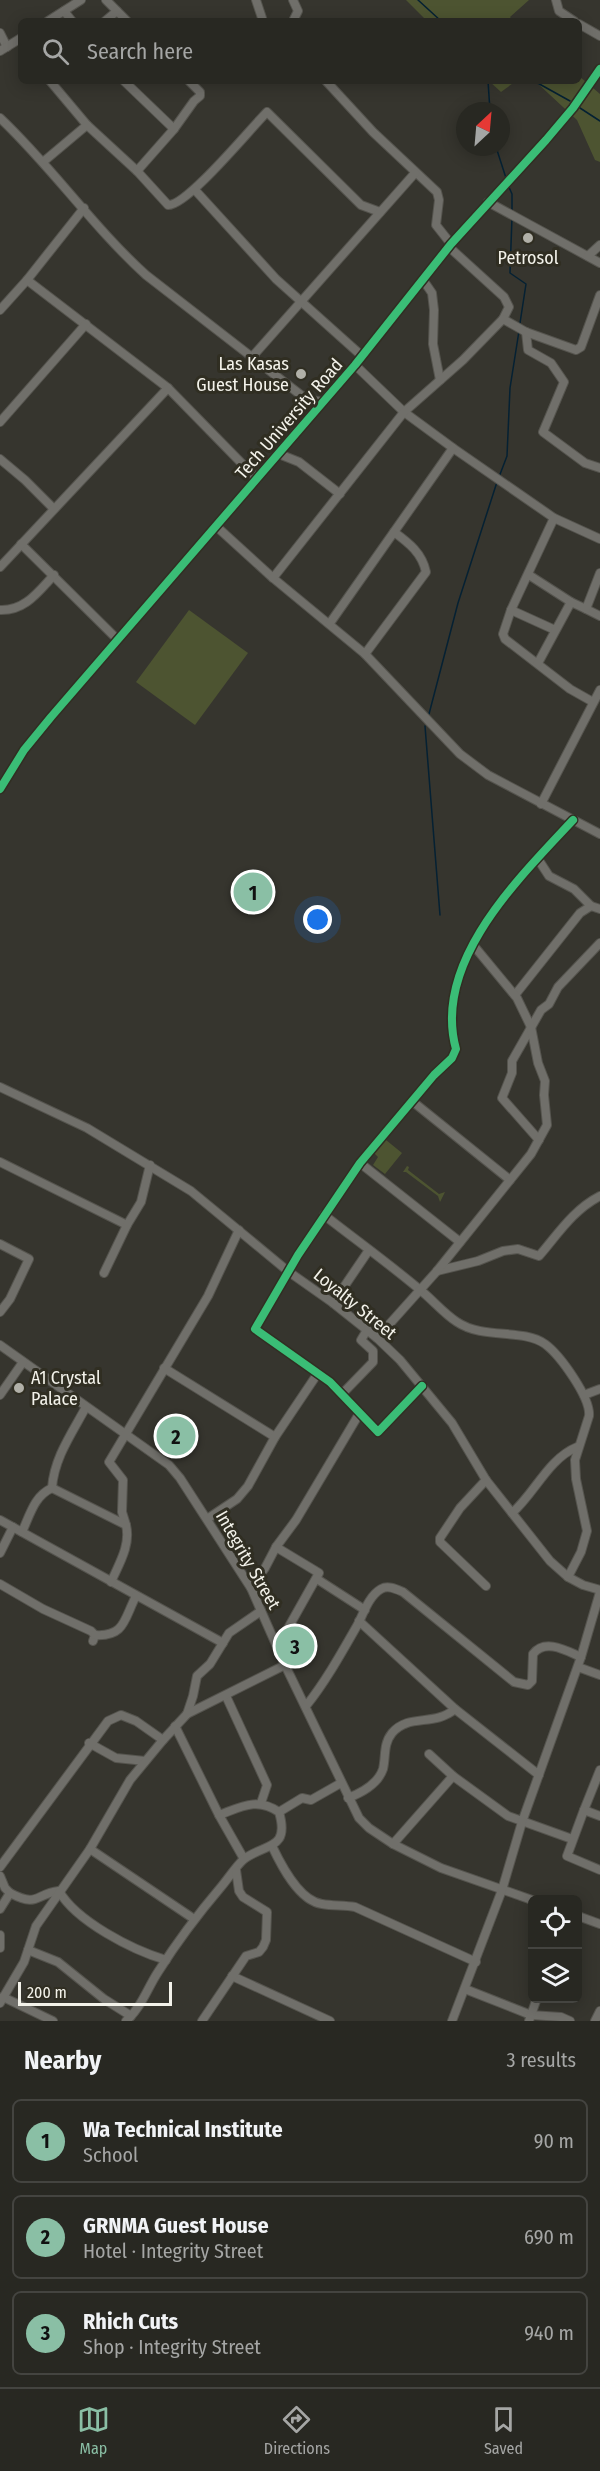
<!DOCTYPE html>
<html lang="en">
<head>
<meta charset="utf-8">
<style>
	:root { --surface:#282822; --page:#30302a; --text:#f1f3f6; --muted:#a5a6a5; --line:#444440; --accent:#8abfa5 }
	body { margin:0; font-family:"Fira Sans Condensed",sans-serif; background:var(--page); color:var(--text) }
	.controls { position:absolute; right:18px; bottom:18px; display:grid; overflow:hidden; border-radius:9px; box-shadow:0 3px 15px #0003 }
	.controls button { width:54px; height:54px; display:grid; place-items:center; padding:0; border:0; border-bottom:2px solid var(--line); background:var(--surface); color:var(--text); font:30px sans-serif }
	.compass { position:absolute; left:456px; top:102px; width:54px; height:54px; border-radius:50%; background:var(--surface); box-shadow:0 3px 15px #0003; rotate:26deg }
	.scale { position:absolute; left:18px; bottom:15px; width:154px; box-sizing:border-box; padding-left:6px; border:3px solid #f3f2ea; border-top:0; font-size:16px; line-height:21px; white-space:nowrap; color:#f3f2ea; -webkit-text-stroke:4px #302e22; paint-order:stroke }
	.you { position:absolute; left:318px; top:920px; width:21px; height:21px; margin:-15px; border:4px solid #fff; border-radius:50%; background:#1a73e8; box-shadow:0 0 0 9px #1a73e833 }
	.badge { display:grid; place-items:center; width:39px; height:39px; border-radius:50%; background:var(--accent); color:#111; font-size:20px; font-weight:700 }
	.pin { position:absolute; translate:-50% -50%; border:3px solid #fff; box-shadow:0 2px 6px #0006 }
	.list { margin:0; padding:0; list-style:none }
	h2 { display:flex; justify-content:space-between; align-items:center; height:78px; margin:0; padding:0 24px; font-size:26px }
	h2 small { font-size:20px; font-weight:400; color:var(--muted) }
	.list li { display:grid; grid-template-columns:39px 1fr auto; gap:18px; align-items:center; box-sizing:border-box; height:84px; margin:0 12px 12px; padding:0 12px; border:2px solid var(--line); border-radius:9px }
	.list b { display:block; font-size:22px; white-space:nowrap }
	.list p { margin:0; font-size:20px; white-space:nowrap; color:var(--muted) }
	.list em { font-size:20px; font-style:normal; color:var(--muted) }
	.icon { flex:none; width:33px; height:33px; fill:none; stroke:currentColor; stroke-width:2; stroke-linecap:round; stroke-linejoin:round }
	.map { position:relative; flex:none; width:600px; height:2021px; overflow:hidden }
	.search { position:absolute; background:var(--surface); box-shadow:0 3px 15px #0003; left:18px; right:18px; top:18px; height:66px; display:flex; align-items:center; gap:15px; box-sizing:border-box; padding:0 21px; border-radius:9px; color:var(--muted); font-size:22px }
	.sheet { height:366px; background:var(--surface) }
	nav { display:flex; justify-content:space-around; align-items:center; box-sizing:border-box; height:84px; border-top:2px solid var(--line); background:var(--surface); font-size:16px; color:var(--muted) }
	nav a { display:grid; justify-items:center; gap:3px }
	nav .on { color:var(--accent) }
	.map>svg:first-child { display:block }
	.green { fill:#4d5431 }
	.lines { fill:none; stroke-linecap:round; stroke-linejoin:round }
	.stream { stroke:#052133; stroke-width:1.5 }
	.minor-casing { stroke:#55544e; stroke-width:10 }
	.minor { stroke:#706f6a; stroke-width:8 }
	.cycleway-casing { stroke:#302e22; stroke-width:11 }
	.cycleway { stroke:#3abd76; stroke-width:8 }
	.poi-dot { fill:#b1b0a8; stroke:#302e22; stroke-width:2 }
	.labels { text-anchor:middle; stroke-width:6; stroke-linejoin:round; paint-order:stroke }
	.poi-label { font-size:18px; fill:#f3f2ea; stroke:#302e22 }
	.street-label { font-size:18px; fill:#f3f2ea; stroke:#302e22 }
</style>
</head>
<body>
<div class="map">
<svg width="600" height="2021" viewBox="0 0 600 2021">
	<rect width="100%" height="100%" fill="#36352e"/>
	<g class="green">
		<path d="M406 0H529L510 17 513 21H427Z"/>
		<path d="M579 76 600 94V162L595 160 577 120 535 81H579Z"/>
		<path d="M489 81H516L501 92Z"/>
		<path d="M189 610 248 653 195 725 136 682Z"/>
		<path d="M386 1140 402 1153 385 1174 373 1165 378 1157 374 1153Z"/>
		<path d="M407 1166 409 1167 408 1170 439 1194 445 1192 440 1202 438 1196 406 1172H403Z"/>
	</g>
	<g class="lines">
		<g class="stream">
			<path d="M418 0 441 21"/>
			<path d="M488 81 490 111"/>
			<path d="M534 81 570 101"/>
			<path d="M580 108 600 121"/>
			<path d="M496 147 506 178"/>
			<path d="M508 185 512 194V212"/>
			<path d="M512 217 510 273 526 284 520 323"/>
			<path d="M499 477 507 456 510 388 519 331"/>
			<path d="M429 714 458 603 497 482"/>
			<path d="M425 726 440 915"/>
		</g>
		<defs>
			<g id="minor">
				<path d="M106 0 127 21"/>
				<path d="M256 0 263 21"/>
				<path d="M556 0 559 11 574 21"/>
				<path d="M64 11 72 21"/>
				<path d="M48 21 81 0"/>
				<path d="M105 21 117 11"/>
				<path d="M293 21 298 11 293 0"/>
				<path d="M579 24 600 36"/>
				<path d="M0 33 7 47"/>
				<path d="M0 51 21 38"/>
				<path d="M50 81 87 125 137 171 168 205C187 206 250 129 267 112L361 205 380 212"/>
				<path d="M124 81 174 129"/>
				<path d="M326 81 373 132 437 192 439 200 436 225 451 244"/>
				<path d="M0 118C52 167 93 227 146 275L306 399 322 402"/>
				<path d="M43 162 87 125"/>
				<path d="M137 171 174 129 194 101 200 96V92L189 81"/>
				<path d="M195 190 276 279 362 356"/>
				<path d="M488 202 600 263"/>
				<path d="M449 247 504 297 509 307 503 319"/>
				<path d="M588 256 600 245"/>
				<path d="M27 280 168 388 257 479"/>
				<path d="M423 280 432 293 434 310 433 344 440 380"/>
				<path d="M0 310 27 280 84 208"/>
				<path d="M526 332 528 350 551 363 564 382 543 432 585 463 600 468"/>
				<path d="M252 357 415 173"/>
				<path d="M355 365 404 412 453 448 554 518 600 539"/>
				<path d="M0 422 86 324"/>
				<path d="M279 454 299 462 340 494"/>
				<path d="M0 459 25 480 54 509"/>
				<path d="M554 518 511 610 503 634 505 639 570 689 593 702"/>
				<path d="M217 527 273 578 365 654 460 754 488 775 600 834"/>
				<path d="M21 544 117 639"/>
				<path d="M0 567 168 388"/>
				<path d="M529 575 571 602"/>
				<path d="M273 578 404 412 463 360 503 319 526 332 576 350 581 347 600 295"/>
				<path d="M586 609 600 616"/>
				<path d="M0 610C25 611 38 592 54 575"/>
				<path d="M511 610 555 630"/>
				<path d="M330 623 453 448"/>
				<path d="M365 654 426 572C422 553 409 543 394 532"/>
				<path d="M538 663 571 602 586 609 600 573"/>
				<path d="M0 789 24 750 51 717 355 365 451 244 546 140 573 108 600 69"/>
				<path d="M541 804 600 690"/>
				<path d="M538 859 549 876 574 889 591 906 600 909"/>
				<path d="M515 995 580 913 591 906"/>
				<path d="M0 1087 87 1128 191 1191 289 1272 333 1303 377 1338 400 1360 452 1423 486 1480 550 1561 568 1577 583 1585 600 1590"/>
				<path d="M412 1101 510 1180"/>
				<path d="M539 1140 502 1098 512 1073V1061L541 1010 549 1004 558 987 600 943"/>
				<path d="M0 1162 127 1225"/>
				<path d="M360 1163 460 1242"/>
				<path d="M324 1215C356 1240 388 1263 419 1289 432 1299 443 1313 457 1322 484 1340 522 1328 545 1344 560 1355 591 1398 589 1416L575 1460 576 1479 587 1531 581 1552 568 1577"/>
				<path d="M0 1244 29 1259 10 1299 0 1312"/>
				<path d="M437 1271 478 1261 503 1251 518 1249 539 1256C558 1234 573 1210 600 1196"/>
				<path d="M104 1273 127 1225 141 1202 150 1165"/>
				<path d="M333 1303 369 1250"/>
				<path d="M377 1338 437 1271 531 1154 547 1125 544 1095 545 1081 538 1063 531 1027 517 998 474 946"/>
				<path d="M0 1345 169 1465 180 1478 251 1588 285 1665 359 1818 369 1828 393 1844 441 1868 532 1900"/>
				<path d="M164 1368 275 1437"/>
				<path d="M422 1386 378 1432 330 1382 255 1329 298 1255 360 1163 434 1075 452 1058 456 1049C432 962 519 878 573 820"/>
				<path d="M342 1394 373 1362V1351L361 1340 367 1330"/>
				<path d="M0 1395 23 1362"/>
				<path d="M584 1395 600 1389"/>
				<path d="M52 1488C54 1458 72 1433 86 1407"/>
				<path d="M512 1513C535 1493 548 1459 577 1447"/>
				<path d="M207 1519 237 1499 248 1486 275 1437 318 1373"/>
				<path d="M0 1520 223 1643"/>
				<path d="M126 1525 122 1512 123 1480 109 1462 208 1296 239 1230"/>
				<path d="M22 1532C30 1515 34 1496 52 1488L126 1525C131 1545 119 1564 111 1582"/>
				<path d="M276 1547 296 1520 359 1414"/>
				<path d="M0 1553 13 1527"/>
				<path d="M317 1579 365 1610"/>
				<path d="M0 1584 43 1609 91 1631 95 1635 93 1641"/>
				<path d="M486 1586 440 1542V1538L460 1508 486 1480"/>
				<path d="M251 1588 265 1568 276 1547 319 1573 278 1646"/>
				<path d="M359 1621 455 1709 539 1775"/>
				<path d="M95 1635C125 1637 124 1619 136 1596"/>
				<path d="M578 1667 600 1675"/>
				<path d="M226 1696 267 1785 261 1803"/>
				<path d="M306 1706C326 1681 342 1652 358 1624 364 1612 369 1596 381 1589 388 1585 396 1589 403 1592L514 1682 528 1685 532 1681 533 1654C545 1638 567 1651 581 1657"/>
				<path d="M187 1714 193 1696 197 1676 210 1664 229 1633 261 1611"/>
				<path d="M175 1726 219 1815 244 1859"/>
				<path d="M89 1743 116 1758 145 1761"/>
				<path d="M429 1754 453 1776 508 1816 572 1839"/>
				<path d="M348 1798C361 1793 378 1784 383 1769 386 1757 383 1744 392 1733 409 1713 434 1727 455 1709"/>
				<path d="M584 1810 600 1770"/>
				<path d="M279 1812 302 1798 311 1800 341 1783"/>
				<path d="M600 1816 584 1810 567 1856 600 1870"/>
				<path d="M393 1844 453 1776"/>
				<path d="M272 1846C281 1865 299 1901 322 1904 333 1906 344 1905 355 1907L476 1962"/>
				<path d="M90 1849 194 1919"/>
				<path d="M0 1867 108 1721 121 1715 136 1721 163 1740"/>
				<path d="M0 1876 5 1888 10 1893 0 1909"/>
				<path d="M59 1891C76 1921 132 1950 166 1960"/>
				<path d="M10 1893C39 1908 34 1894 59 1891"/>
				<path d="M578 1916 600 1924"/>
				<path d="M0 1935V1948"/>
				<path d="M28 1950 58 1962 104 1999 131 2016"/>
				<path d="M232 1976 330 2021"/>
				<path d="M465 1989 531 2015 561 2017 570 2021"/>
				<path d="M3 1997 53 2021"/>
				<path d="M0 2003 24 1962 36 1926 90 1849 130 1780 163 1740 187 1714 285 1665"/>
				<path d="M126 2021C141 2008 147 1989 158 1972 177 1942 198 1914 221 1887 228 1879 236 1866 244 1859 266 1843 290 1850 279 1812 257 1797 241 1807 219 1815"/>
				<path d="M202 2021 246 1956 259 1952 263 1947 266 1940 267 1912 243 1897 239 1891 236 1870"/>
				<path d="M452 2021 502 1890 522 1822 581 1657 600 1592"/>
				<path d="M529 2021 537 1998"/>
				<path d="M595 2021 600 2011"/>
			</g>
		</defs>
		<use href="#minor" class="minor-casing"/>
		<use href="#minor" class="minor"/>
		<defs>
			<g id="cycleway">
				<path d="M0 789 24 750 51 717 355 365 451 244 546 140 573 108 600 69"/>
				<path d="M422 1386 378 1432 330 1382 255 1329 298 1255 360 1163 434 1075 452 1058 456 1049C432 962 519 878 573 820"/>
			</g>
		</defs>
		<use href="#cycleway" class="cycleway-casing"/>
		<use href="#cycleway" class="cycleway"/>
	</g>
	<g class="poi-dot">
		<circle cx="528" cy="238" r="6"/>
		<circle cx="301" cy="374" r="6"/>
		<circle cx="19" cy="1388" r="6"/>
	</g>
	<g class="labels">
		<g class="poi-label">
			<text x="528" y="264">Petrosol</text>
			<text x="289" y="370" text-anchor="end">Las Kasas<tspan x="289" dy="21">Guest House</tspan></text>
			<text x="31" y="1384" text-anchor="start">A1 Crystal<tspan x="31" dy="21">Palace</tspan></text>
		</g>
		<g class="street-label">
			<text transform="translate(289 419) rotate(-49)" y="6">Tech University Road</text>
			<text transform="translate(355 1304) rotate(39)" y="6">Loyalty Street</text>
			<text transform="translate(248 1560) rotate(60)" y="6">Integrity Street</text>
		</g>
	</g>
</svg>
<div class="controls">
<button><svg class="icon" aria-label="locate" viewBox="0 0 24 24"><circle cx="12" cy="12" r="6"/><path d="M12 2v4M12 18v4M2 12h4M18 12h4"/></svg></button>
<button><svg class="icon" aria-label="layers" viewBox="0 0 24 24"><path d="M12 4l9 5-9 5-9-5zM3 14l9 5 9-5"/></svg></button>
</div>
<svg class="compass" viewBox="-18 -18 36 36"><path d="M0-13l5 13h-10z" fill="#e53935"/><path d="M0 13l5-13h-10z" fill="#a5a6a5"/></svg>
<div class="scale">200 m</div>
<div class="you"></div>
<div class="pin badge" style="left:253px;top:892px">1</div>
<div class="pin badge" style="left:176px;top:1436px">2</div>
<div class="pin badge" style="left:295px;top:1646px">3</div>
<div class="search"><svg class="icon" aria-label="search" viewBox="0 0 24 24"><circle cx="10" cy="10" r="6"/><path d="M15 15l6 6"/></svg>Search here</div>
</div>
<section class="sheet">
<h2>Nearby<small>3 results</small></h2>
<ul class="list">
<li><span class="badge">1</span><div><b>Wa Technical Institute</b><p>School</p></div><em>90 m</em></li>
<li><span class="badge">2</span><div><b>GRNMA Guest House</b><p>Hotel · Integrity Street</p></div><em>690 m</em></li>
<li><span class="badge">3</span><div><b>Rhich Cuts</b><p>Shop · Integrity Street</p></div><em>940 m</em></li>
</ul>
</section>
<nav>
<a class="on"><svg class="icon" aria-label="map" viewBox="0 0 24 24"><path d="M3 6l6-2 6 2 6-2v14l-6 2-6-2-6 2zM9 4v14M15 6v14"/></svg>Map</a>
<a><svg class="icon" aria-label="directions" viewBox="0 0 24 24"><path d="M12 3l9 9-9 9-9-9zM9 14v-3h6M13 9l2 2-2 2"/></svg>Directions</a>
<a><svg class="icon" aria-label="saved" viewBox="0 0 24 24"><path d="M7 4h10v16l-5-4-5 4z"/></svg>Saved</a>
</nav>
</body>
</html>
